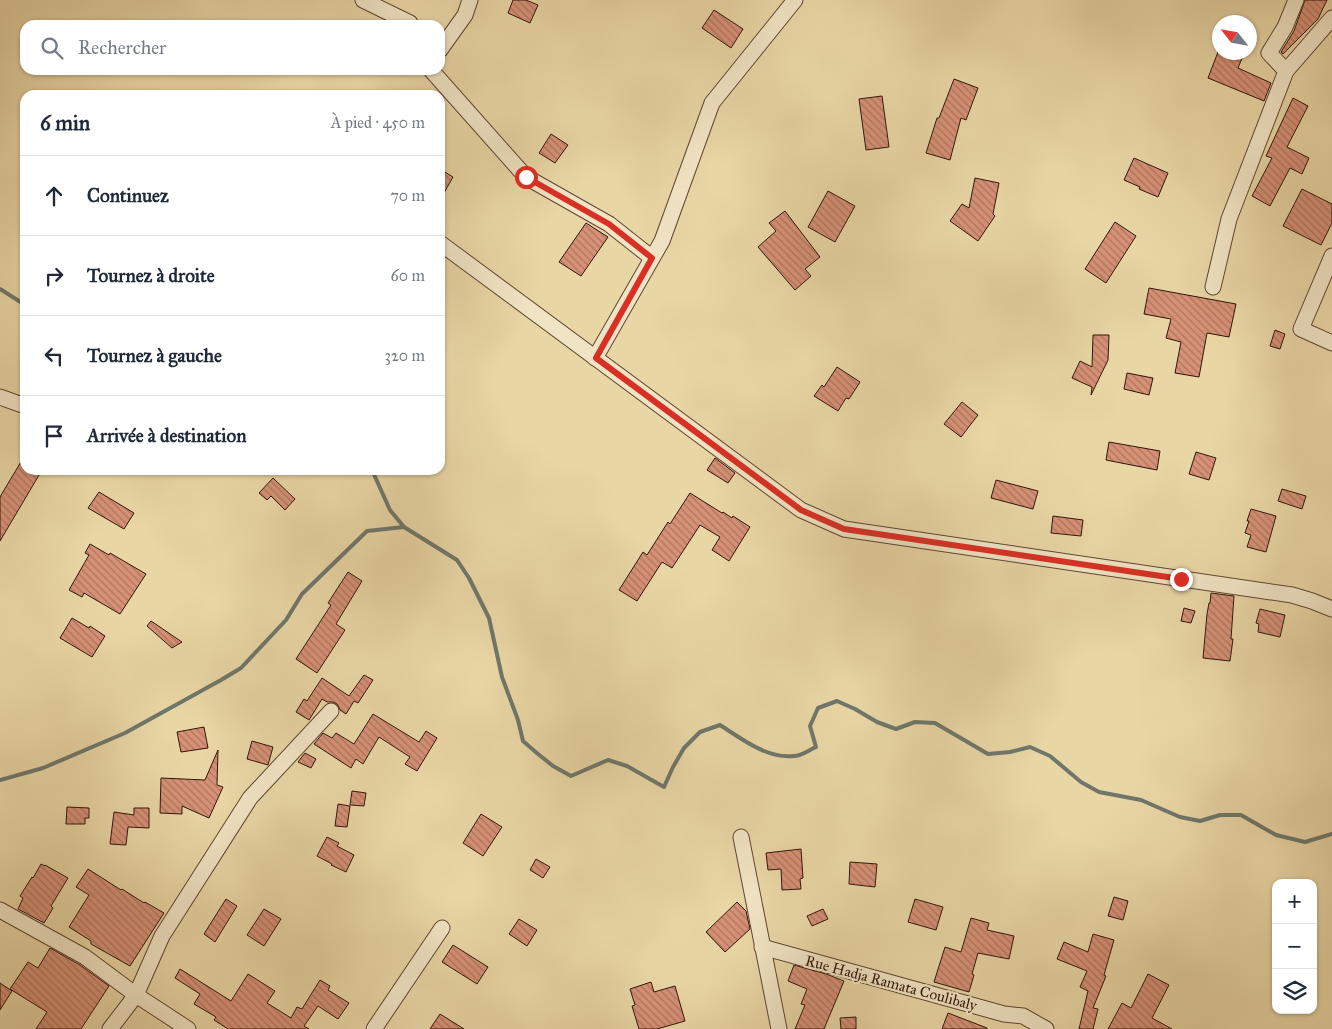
<!DOCTYPE html>
<html lang="fr">
<head>
<meta charset="utf-8">
<style>
	:root { --surface:#fff; --page:#f2f2f3; --text:#1f2937; --muted:#747a83; --line:#e0e1e3 }
	body { margin:0; font-family:"IM FELL Great Primer",serif; background:var(--page); color:var(--text) }
	.controls { position:absolute; right:15px; bottom:15px; display:grid; overflow:hidden; border-radius:10px; box-shadow:0 1px 4px #0004 }
	.controls button { width:45px; height:45px; display:grid; place-items:center; padding:0; border:0; border-bottom:1px solid var(--line); background:var(--surface); color:var(--text); font:25px sans-serif }
	.compass { position:absolute; left:1212px; top:15px; width:45px; height:45px; border-radius:50%; background:var(--surface); box-shadow:0 1px 4px #0004; rotate:301deg }
	.stop { position:absolute; width:15px; height:15px; margin:-11px; border:4px solid #d93025; border-radius:50%; background:#fff }
	.stop.end { background:#d93025; border-color:#fff; box-shadow:0 1px 5px #0008 }
	.list { margin:0; padding:0; list-style:none }
	h2 { display:flex; justify-content:space-between; align-items:center; height:65px; margin:0; padding:0 20px; font-size:21px }
	h2 small { font-size:16px; font-weight:400; color:var(--muted) }
	.list li { display:grid; grid-template-columns:32px 1fr auto; gap:15px; align-items:center; box-sizing:border-box; height:80px; padding:0 20px; border-top:1px solid var(--line) }
	.list b { display:block; font-size:19px; white-space:nowrap }
	.list em { font-size:16px; font-style:normal; color:var(--muted) }
	.icon { flex:none; width:28px; height:28px; fill:none; stroke:currentColor; stroke-width:2; stroke-linecap:round; stroke-linejoin:round }
	.map { position:relative; flex:none; width:1332px; height:1029px; overflow:hidden }
	.search { position:absolute; background:var(--surface); box-shadow:0 1px 4px #0004; left:20px; top:20px; width:425px; height:55px; display:flex; align-items:center; gap:12px; box-sizing:border-box; padding:0 18px; border-radius:15px; color:var(--muted); font-size:19px }
	.panel { position:absolute; background:var(--surface); box-shadow:0 1px 4px #0004; left:20px; top:90px; width:425px; height:385px; border-radius:15px }
	.map>svg:first-child { display:block }
	.lines { fill:none; stroke-linecap:round; stroke-linejoin:round }
	.stream { stroke:#6f776b; stroke-width:4 }
	.building { fill:url(#building-back-hatch); stroke:#31150a }
	.minor-casing { stroke:#5f4531; stroke-width:17 }
	.minor { stroke:#f1e4c4; stroke-width:15 }
	.route { stroke:#d93025; stroke-width:6 }
	.labels { text-anchor:middle; stroke-width:4.5; stroke-linejoin:round; paint-order:stroke }
	.street-label { font-size:15px; fill:#31150a; stroke:#f1e4c4 }
</style>
</head>
<body>
<div class="map">
<svg width="1332" height="1029" viewBox="0 0 1332 1029">
	<defs>
		<pattern id="building-back-hatch" width="6" height="6" patternUnits="userSpaceOnUse" patternTransform="scale(1.25)"><rect width="6" height="6" fill="#d69176"/><path d="M-1 5l2 2M0 0l6 6M5-1l2 2" fill="none" stroke="#ae755f"/></pattern>
	</defs>
	<rect width="100%" height="100%" fill="#e9d6a5"/>
	<filter id="stains"><feTurbulence type="fractalNoise" baseFrequency=".004" numOctaves="4"/><feColorMatrix values="0 0 0 0 .2 0 0 0 0 .09 0 0 0 0 .02 0 0 0 .5 -.17"/></filter>
	<radialGradient id="worn" r=".72"><stop offset=".6" stop-color="#630" stop-opacity="0"/><stop offset="1" stop-color="#630" stop-opacity=".3"/></radialGradient>
	<g class="lines">
		<g class="stream">
			<path d="M0 289 22 303 25 304"/>
			<path d="M372 470 390 510 404 527 457 560 469 578 489 618 502 677 518 720 523 741 538 754 553 766 571 776 608 760 627 766 664 787 673 767 684 748 700 732 720 725C742 739 767 759 794 756 801 756 809 750 816 747L810 726 818 708 837 701 855 709 877 722 896 729 915 722 935 723 988 754 1010 752 1030 747 1050 756 1081 782 1099 792 1141 800 1180 817 1200 821 1220 815H1241L1276 835 1305 842 1332 834"/>
			<path d="M0 780 43 768 125 733 221 680 241 668 286 620 302 594 367 531 404 527"/>
		</g>
	</g>
	<g class="building">
		<path d="M513 0H526L538 5 530 23 508 13Z"/>
		<path d="M1305 0H1327L1318 19 1283 54 1281 52 1294 31Z"/>
		<path d="M714 10 743 29 731 48 702 28Z"/>
		<path d="M1218 52H1234L1243 56 1238 68 1271 83 1264 101 1208 78Z"/>
		<path d="M954 79 978 88 966 120 961 118 950 160 926 153 937 118H939Z"/>
		<path d="M882 96 889 147 866 150 859 99Z"/>
		<path d="M1293 98 1308 106 1287 147 1309 158 1302 174 1290 168 1270 206 1252 196 1272 158 1266 156Z"/>
		<path d="M551 134 568 145 555 163 539 153Z"/>
		<path d="M1134 158 1168 173 1158 197 1139 189 1140 187 1124 180Z"/>
		<path d="M440 169 453 177 440 200Z"/>
		<path d="M975 178 999 183 993 214 995 216 978 241 950 221 962 204 969 208Z"/>
		<path d="M1302 189 1332 204V223L1321 245 1283 226Z"/>
		<path d="M828 191 855 206 835 242 808 227Z"/>
		<path d="M785 211 820 257 805 269 811 276 795 290 758 247 776 231 769 223Z"/>
		<path d="M1115 222 1136 236 1106 283 1085 269Z"/>
		<path d="M586 223 608 237 581 276 559 262Z"/>
		<path d="M1149 288 1236 304 1229 337 1207 333 1199 377 1175 373 1181 342 1166 338 1171 319 1144 314Z"/>
		<path d="M1275 330 1285 334 1280 349 1270 346Z"/>
		<path d="M1093 335H1109L1108 360 1091 395 1092 387 1072 378 1080 361 1092 367Z"/>
		<path d="M837 367 860 382 849 399 846 398 838 411 814 396 822 385 824 387Z"/>
		<path d="M1127 373 1153 378 1149 395 1124 389Z"/>
		<path d="M962 402 978 415 961 437 944 424Z"/>
		<path d="M1109 442 1160 451 1157 470 1106 460Z"/>
		<path d="M1196 452 1216 458 1209 480 1189 474Z"/>
		<path d="M25 455V470H42L0 541V497Z"/>
		<path d="M715 458 735 473 728 483 707 470Z"/>
		<path d="M273 478 295 499 285 510 271 496 267 500 259 493Z"/>
		<path d="M996 480 1038 491 1033 509 991 498Z"/>
		<path d="M1282 489 1306 496 1302 509 1278 501Z"/>
		<path d="M99 492 134 513 124 529 88 508Z"/>
		<path d="M690 493 722 513 723 512 732 518 733 516 750 527 729 561 712 550 720 537 700 525 672 568 662 562 637 601 619 590 643 552 647 555 668 522 670 524Z"/>
		<path d="M1251 509 1276 516 1266 552 1247 547 1251 535 1245 533 1249 521H1247Z"/>
		<path d="M1053 516 1083 520 1081 536 1051 533Z"/>
		<path d="M90 544 109 555 110 553 146 574 120 614 84 593 82 597 69 590 89 555 85 553Z"/>
		<path d="M348 572 362 581 336 624 345 630 317 673 296 659 331 605 328 603Z"/>
		<path d="M1211 593 1234 596 1231 639H1233L1230 661 1203 658 1207 614 1209 603H1210Z"/>
		<path d="M1184 608 1195 611 1191 623 1181 621Z"/>
		<path d="M1260 609 1285 615 1280 637 1258 632 1259 624 1256 623Z"/>
		<path d="M72 618 89 628 90 626 105 636 92 657 60 638Z"/>
		<path d="M151 621 182 642 172 648 147 626Z"/>
		<path d="M364 675 373 680 358 703 354 701 346 714 340 710 337 704 333 702H327L322 699 309 720 296 712 304 699 307 701 322 678 349 696Z"/>
		<path d="M373 714 419 742 426 731 437 738 417 771 405 764 410 757 379 737 363 764 356 759 351 768 314 744 323 733 332 738 336 733 354 744Z"/>
		<path d="M204 727 208 748 181 752 177 732Z"/>
		<path d="M252 741 273 747 268 765 247 759Z"/>
		<path d="M218 750 217 785 223 787 209 818 182 806V814L160 813 161 778 205 780Z"/>
		<path d="M305 753 316 759 311 768 298 762Z"/>
		<path d="M352 791 366 793 364 806 350 805Z"/>
		<path d="M338 804 350 806 347 827 335 826Z"/>
		<path d="M67 807 89 808V818H85V824H66Z"/>
		<path d="M134 808H149V828L128 827 126 845 110 844 114 812 134 815Z"/>
		<path d="M481 814 502 827 483 856 463 843Z"/>
		<path d="M327 837 339 843 337 846 354 855 346 872 331 865 332 864 317 856Z"/>
		<path d="M801 849 803 878 800 879 801 889 782 890 781 869 768 870 766 853Z"/>
		<path d="M536 859 550 867 543 878 530 870Z"/>
		<path d="M850 862 877 864 875 887 849 884Z"/>
		<path d="M41 864 45 866V865L68 878 51 906 53 908 44 923 18 909 23 898 20 896 32 877 33 878Z"/>
		<path d="M88 869 121 890 122 889 144 903 145 902 164 913 130 966 91 944V941L69 927 89 895 76 887Z"/>
		<path d="M1114 897 1128 901 1123 920 1108 916Z"/>
		<path d="M226 899 237 906 215 942 204 934Z"/>
		<path d="M915 899 943 907 936 930 908 922Z"/>
		<path d="M737 902 746 911 750 929 725 952 706 932Z"/>
		<path d="M264 909 281 919 264 946 247 935Z"/>
		<path d="M823 909 828 919 812 926 807 916Z"/>
		<path d="M971 918 989 923 987 930 1014 936 1009 959 978 953 972 974 974 975 969 992 934 982 945 947 961 952Z"/>
		<path d="M519 919 537 930 527 946 509 934Z"/>
		<path d="M1093 934 1114 940 1104 975 1106 976 1093 1008 1098 1009 1093 1029H1079L1088 991 1080 987 1087 971 1057 959 1064 942 1088 952Z"/>
		<path d="M453 945 488 967 477 984 442 962Z"/>
		<path d="M50 948 80 965 109 986 81 1029H36L47 1012 10 989 28 962 38 968Z"/>
		<path d="M794 965 826 974 844 981 824 1029H795L805 1005 801 1004 807 989 788 981Z"/>
		<path d="M180 969 231 1001 248 974 275 991 267 1003 291 1018 297 1007 302 1009 320 980 330 986 328 990 349 1003 338 1019 318 1006 304 1026 309 1029H228L214 1020 216 1017 194 1004 200 994 175 978Z"/>
		<path d="M1148 974 1169 985 1152 1018 1172 1029H1108L1122 1003 1131 1008Z"/>
		<path d="M651 982 654 992 675 986 685 1021 657 1029H639L632 1006 635 1005 630 989Z"/>
		<path d="M0 983 12 991 0 1010Z"/>
		<path d="M948 1013 987 1028V1029H942Z"/>
		<path d="M440 1014 464 1029H430Z"/>
		<path d="M856 1017V1029H841L840 1018Z"/>
	</g>
	<g class="lines">
		<defs>
			<g id="minor">
				<path d="M363 0 410 23 411 25"/>
				<path d="M440 50 465 15 470 0"/>
				<path d="M431 70 526 177 609 224 652 258"/>
				<path d="M1286 71 1332 18"/>
				<path d="M440 243 801 510 844 529 1292 595 1312 601 1332 609"/>
				<path d="M1332 256 1301 329 1332 343"/>
				<path d="M1213 287 1229 219 1286 71 1269 53 1285 27 1296 0"/>
				<path d="M595 358 662 241 712 103 795 0"/>
				<path d="M0 397 25 406"/>
				<path d="M741 837 779 1029"/>
				<path d="M0 910 85 957 136 995 188 1029"/>
				<path d="M762 947 1004 1014 1023 1016 1046 1029"/>
				<path d="M110 1029 136 995 162 936 250 798 331 711"/>
				<path d="M374 1029 442 928"/>
			</g>
		</defs>
		<use href="#minor" class="minor-casing"/>
		<use href="#minor" class="minor"/>
	</g>
	<g class="lines">
		<path class="route" d="M526 177 609 224 652 258 596 358 801 510 844 529 1181 579"/>
	</g>
	<g class="labels">
		<g class="street-label">
			<text transform="translate(891 983) rotate(15)" y="5">Rue Hadja Ramata Coulibaly</text>
		</g>
	</g>
	<rect width="100%" height="100%" filter="url(#stains)"/>
	<rect width="100%" height="100%" fill="url(#worn)"/>
</svg>
<div class="controls">
<button>+</button>
<button>−</button>
<button><svg class="icon" aria-label="layers" viewBox="0 0 24 24"><path d="M12 4l9 5-9 5-9-5zM3 14l9 5 9-5"/></svg></button>
</div>
<svg class="compass" viewBox="-18 -18 36 36"><path d="M0-13l5 13h-10z" fill="#e53935"/><path d="M0 13l5-13h-10z" fill="#747a83"/></svg>
<div class="stop" style="left:526px;top:177px"></div>
<div class="stop end" style="left:1181px;top:579px"></div>
<div class="search"><svg class="icon" aria-label="search" viewBox="0 0 24 24"><circle cx="10" cy="10" r="6"/><path d="M15 15l6 6"/></svg>Rechercher</div>
<section class="panel">
<h2>6 min<small>À pied · 450 m</small></h2>
<ul class="list">
<li><svg class="icon" aria-label="ahead" viewBox="0 0 24 24"><path d="M12 20V5M6 11l6-6 6 6"/></svg><div><b>Continuez</b></div><em>70 m</em></li>
<li><svg class="icon" aria-label="right" viewBox="0 0 24 24"><path d="M7 20v-9h11M14 6l5 5-5 5"/></svg><div><b>Tournez à droite</b></div><em>60 m</em></li>
<li><svg class="icon" aria-label="left" viewBox="0 0 24 24"><path d="M17 20v-9H6M10 6l-5 5 5 5"/></svg><div><b>Tournez à gauche</b></div><em>320 m</em></li>
<li><svg class="icon" aria-label="arrive" viewBox="0 0 24 24"><path d="M6 21V4h12l-3 4 3 4H6"/></svg><div><b>Arrivée à destination</b></div></li>
</ul>
</section>
</div>
</body>
</html>
